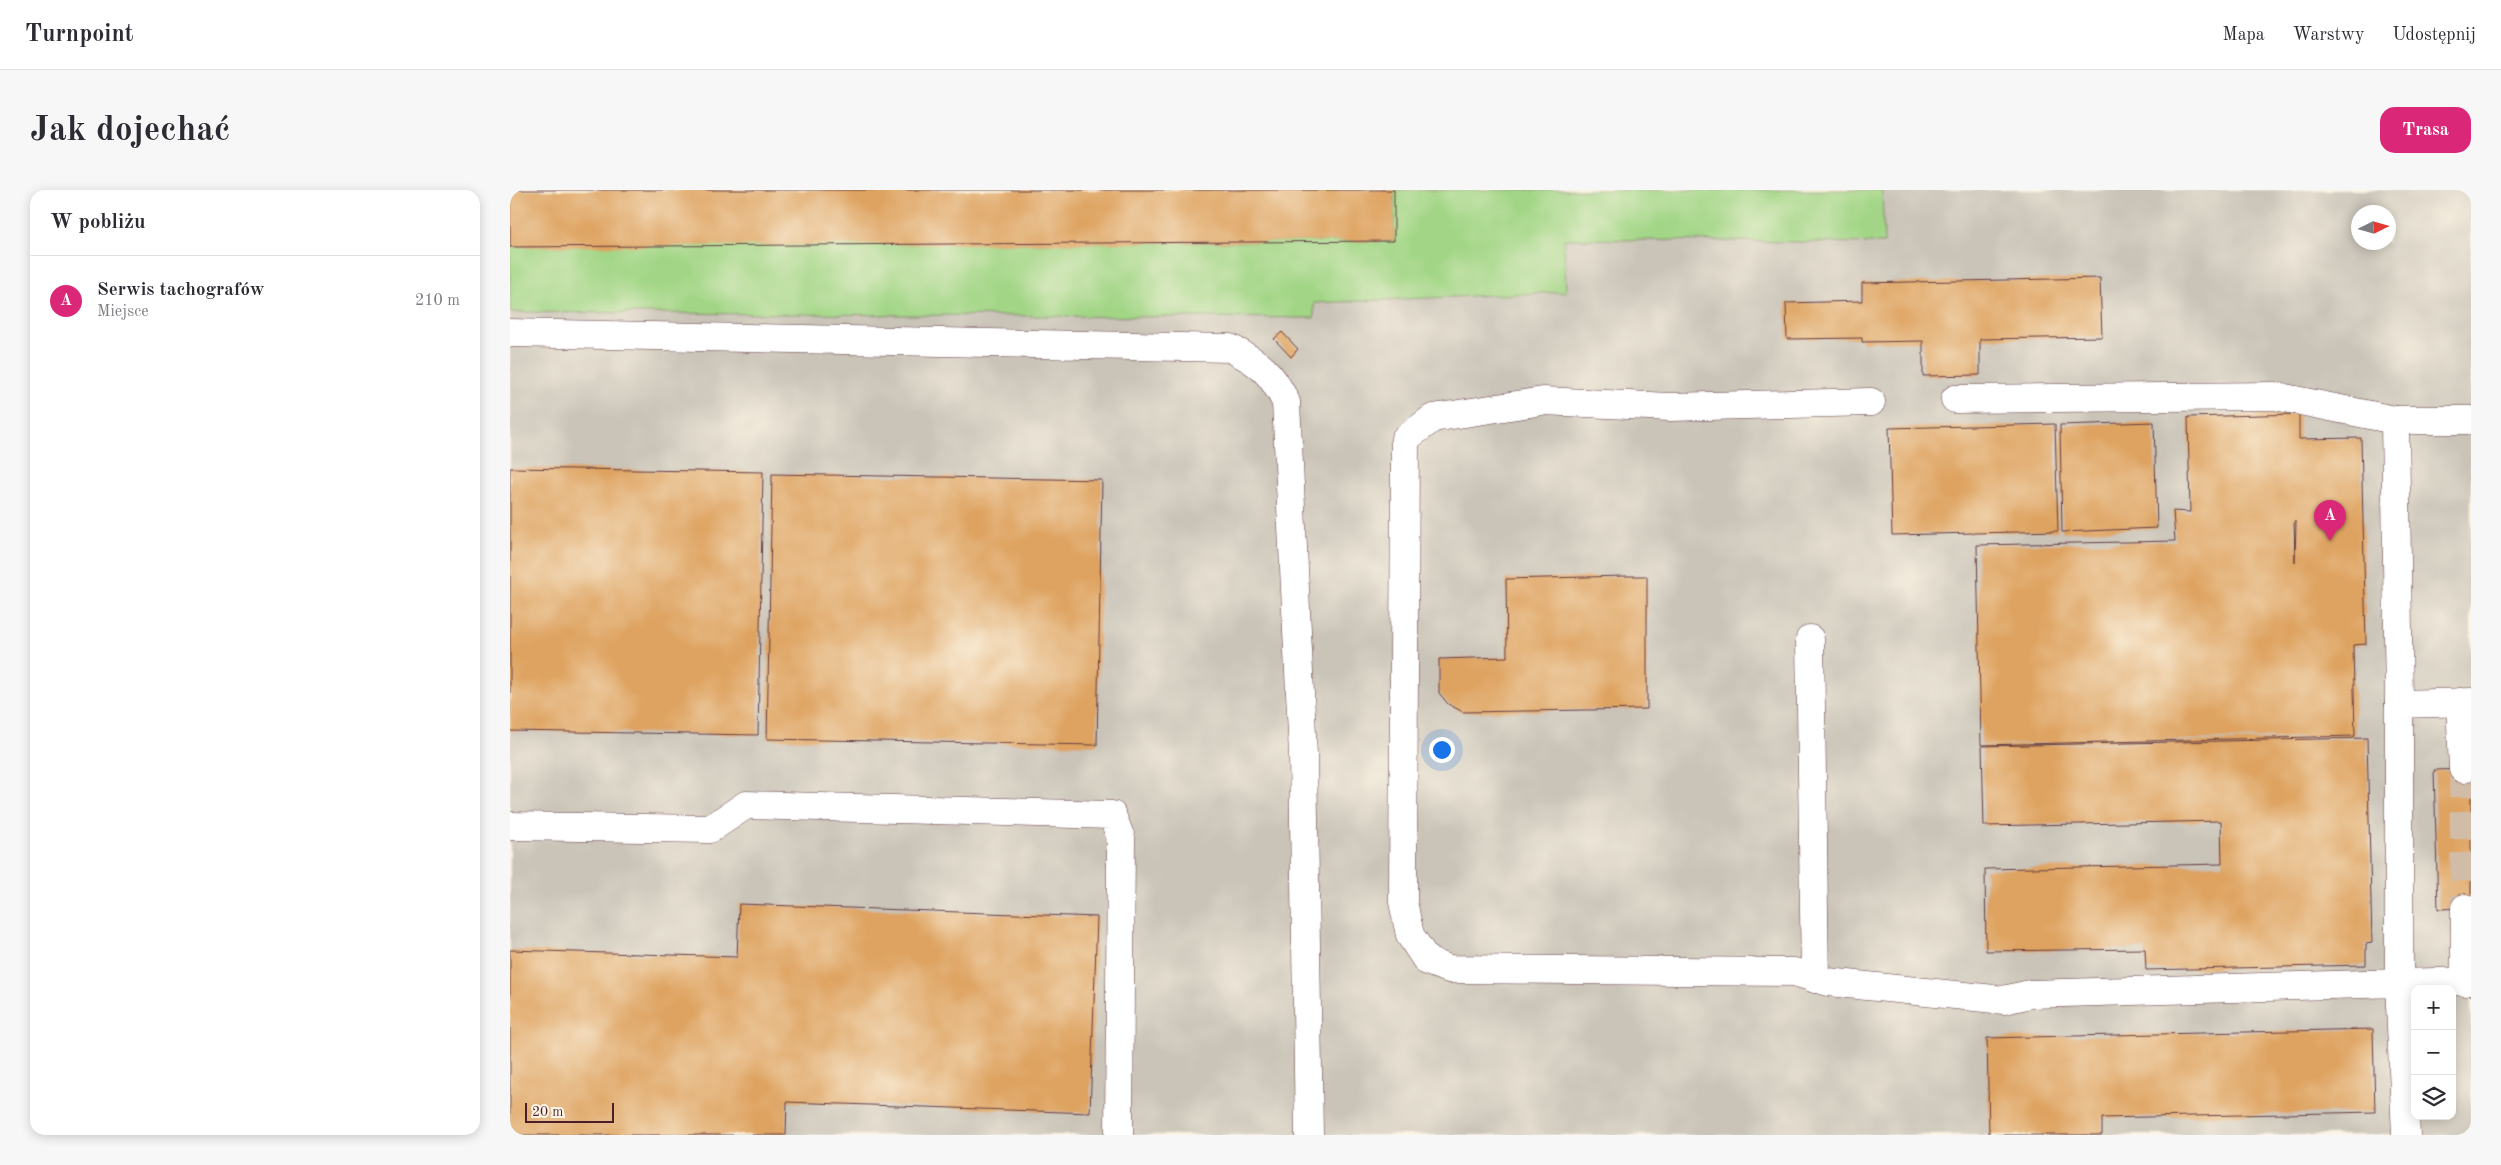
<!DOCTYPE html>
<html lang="pl">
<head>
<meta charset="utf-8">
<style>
	:root { --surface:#fff; --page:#f7f7f7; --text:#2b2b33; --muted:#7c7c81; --line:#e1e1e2; --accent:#db2777 }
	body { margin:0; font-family:"Old Standard TT",serif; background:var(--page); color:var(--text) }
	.controls { position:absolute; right:15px; bottom:15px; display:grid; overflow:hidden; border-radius:10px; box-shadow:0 2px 12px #0003 }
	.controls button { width:45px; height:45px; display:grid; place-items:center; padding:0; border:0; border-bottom:1px solid var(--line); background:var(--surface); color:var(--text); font:25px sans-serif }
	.compass { position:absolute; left:1841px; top:15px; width:45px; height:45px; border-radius:50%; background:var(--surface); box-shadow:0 2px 12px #0003; rotate:85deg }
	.scale { position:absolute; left:15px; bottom:12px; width:89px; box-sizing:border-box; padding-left:5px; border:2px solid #4a1f2b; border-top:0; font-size:14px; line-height:18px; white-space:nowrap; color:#4a1f2b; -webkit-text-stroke:4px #fcf5e5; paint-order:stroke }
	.you { position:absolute; left:931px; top:559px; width:18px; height:18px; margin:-12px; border:4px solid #fff; border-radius:50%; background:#1a73e8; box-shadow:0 0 0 8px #1a73e833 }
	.badge { display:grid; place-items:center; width:32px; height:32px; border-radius:50%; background:var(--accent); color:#fff; font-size:16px; font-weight:700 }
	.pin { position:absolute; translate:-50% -41px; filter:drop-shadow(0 1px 2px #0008) }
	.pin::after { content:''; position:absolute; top:26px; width:18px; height:15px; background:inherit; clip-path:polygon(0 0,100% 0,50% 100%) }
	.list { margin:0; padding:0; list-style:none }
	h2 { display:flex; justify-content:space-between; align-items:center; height:65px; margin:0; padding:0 20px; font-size:21px }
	h2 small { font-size:16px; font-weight:400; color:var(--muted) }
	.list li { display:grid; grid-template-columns:32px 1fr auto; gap:15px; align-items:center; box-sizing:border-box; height:90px; padding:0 20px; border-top:1px solid var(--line) }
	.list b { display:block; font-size:19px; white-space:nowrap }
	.list p { margin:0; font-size:16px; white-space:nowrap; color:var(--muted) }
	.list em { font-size:16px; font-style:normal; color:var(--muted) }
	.icon { flex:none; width:28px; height:28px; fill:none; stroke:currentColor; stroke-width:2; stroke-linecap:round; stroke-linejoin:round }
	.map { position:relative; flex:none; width:1961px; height:945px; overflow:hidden; border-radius:15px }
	header { display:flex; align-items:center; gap:30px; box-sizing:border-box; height:70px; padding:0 25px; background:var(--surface); border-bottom:1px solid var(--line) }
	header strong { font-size:24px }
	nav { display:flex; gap:28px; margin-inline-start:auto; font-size:18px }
	.intro { display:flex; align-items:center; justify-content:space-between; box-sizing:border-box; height:120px; padding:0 30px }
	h1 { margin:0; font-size:35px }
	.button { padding:12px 22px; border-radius:15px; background:var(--accent); color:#fff; font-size:18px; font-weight:700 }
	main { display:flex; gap:30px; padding:0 30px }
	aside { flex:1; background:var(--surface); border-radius:15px; box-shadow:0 2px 12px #0003 }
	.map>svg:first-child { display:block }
	.industrial { fill:#c9c3b8; fill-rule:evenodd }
	.green { fill:#a2d686; stroke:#767a58 }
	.building { fill:#dea361; fill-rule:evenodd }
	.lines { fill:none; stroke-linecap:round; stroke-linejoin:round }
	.minor-tunnel { stroke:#d1bca8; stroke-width:28; stroke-dasharray:28 14; stroke-linecap:butt }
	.minor-casing { stroke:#633c42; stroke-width:29 }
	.minor { stroke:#fff; stroke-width:28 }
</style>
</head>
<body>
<header>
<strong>Turnpoint</strong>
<nav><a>Mapa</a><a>Warstwy</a><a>Udostępnij</a></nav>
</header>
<div class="intro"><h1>Jak dojechać</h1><a class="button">Trasa</a></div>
<main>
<aside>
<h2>W pobliżu<small></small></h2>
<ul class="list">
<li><span class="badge">A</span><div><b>Serwis tachografów</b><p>Miejsce</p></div><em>210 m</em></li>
</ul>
</aside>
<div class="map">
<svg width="1961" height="945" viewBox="0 0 1961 945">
	<rect width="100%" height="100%" fill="#fcf5e5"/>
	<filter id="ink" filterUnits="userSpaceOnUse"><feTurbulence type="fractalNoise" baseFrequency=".02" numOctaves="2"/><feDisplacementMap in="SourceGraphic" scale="10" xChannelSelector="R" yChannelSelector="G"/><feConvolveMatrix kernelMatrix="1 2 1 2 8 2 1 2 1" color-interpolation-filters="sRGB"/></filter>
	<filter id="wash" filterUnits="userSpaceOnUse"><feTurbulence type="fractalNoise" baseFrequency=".0096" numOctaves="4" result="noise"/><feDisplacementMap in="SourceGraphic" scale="20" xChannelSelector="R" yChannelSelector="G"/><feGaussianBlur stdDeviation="1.12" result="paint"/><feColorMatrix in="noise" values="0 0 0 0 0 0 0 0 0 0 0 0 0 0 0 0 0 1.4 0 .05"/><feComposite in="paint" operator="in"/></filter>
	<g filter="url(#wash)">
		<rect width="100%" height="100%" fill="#f3e3c7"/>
		<path class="industrial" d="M1372 0H1961V945H0V122L804 128V113L1056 102 1054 49 1374 53ZM1848 22H1878V52H1848ZM1905 799H1942V926H1905Z"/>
		<path class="green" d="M884 0H1372L1374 53 1054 49 1056 102 804 113V128L0 122V56L884 51Z"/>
		<g id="blocks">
			<g class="building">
				<path d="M0 0H884V51L0 57Z"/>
				<path d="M1590 88 1592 147 1470 149V185L1413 186V151L1352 152V148L1277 149 1276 113 1352 111V93Z"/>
				<path d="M772 142 788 159 781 167 764 149Z"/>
				<path d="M1789 224V249L1851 248 1856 454 1843 455 1845 546 1471 555 1467 355 1665 351 1663 321 1680 322 1678 227ZM1784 331H1786L1785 373Z"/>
				<path d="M1644 232 1647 338 1552 342 1550 235Z"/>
				<path d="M1545 234 1548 341 1382 345 1379 238Z"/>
				<path d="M0 278 253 282 248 545 0 541Z"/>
				<path d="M262 284 592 290 587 555 257 549Z"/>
				<path d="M1115 386H1137V519L953 522 938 514 929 503V469L997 467 996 389Z"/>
				<path d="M1857 548 1862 753 1856 754V775L1636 780 1635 759 1476 761 1475 679 1712 674 1711 631 1474 636 1472 556Z"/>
				<path d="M1961 579V718L1928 719 1924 580Z"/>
				<path d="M229 714 587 727 580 923 277 912 276 945H0V760L227 767Z"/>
				<path d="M1863 839 1865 922 1592 928V945H1479L1477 848Z"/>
			</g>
		</g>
	</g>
	<g filter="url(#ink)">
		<use href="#blocks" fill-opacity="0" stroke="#633c42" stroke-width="1"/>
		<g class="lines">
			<path class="minor-tunnel" d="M1953 579 1955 718"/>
			<defs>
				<g id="minor">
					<path d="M0 143 720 158C750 173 761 182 776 212L793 565 799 945"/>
					<path d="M1445 209 1765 206 1885 230"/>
					<path d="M1361 212 1160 217 1033 211 923 228 895 249 893 712 900 745 917 771 939 779 1284 782 1318 792 1494 810 1520 804 1889 793 1896 945"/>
					<path d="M1300 449 1305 789"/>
					<path d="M1950 512 1953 579"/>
					<path d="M1961 512 1889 514V793L1961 791"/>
					<path d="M1889 514 1885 230H1961"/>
					<path d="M0 636 200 639 236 615 602 625 611 648 609 945"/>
					<path d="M1955 792V718"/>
				</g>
			</defs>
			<use href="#minor" class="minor-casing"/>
			<use href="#minor" class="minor"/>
		</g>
	</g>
</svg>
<div class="controls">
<button>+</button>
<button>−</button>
<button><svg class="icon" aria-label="layers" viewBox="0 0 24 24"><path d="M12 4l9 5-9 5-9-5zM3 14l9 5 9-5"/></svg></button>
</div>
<svg class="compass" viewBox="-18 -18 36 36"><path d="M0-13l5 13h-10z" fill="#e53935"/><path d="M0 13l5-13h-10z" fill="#7c7c81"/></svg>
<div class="scale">20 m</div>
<div class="you"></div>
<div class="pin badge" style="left:1820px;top:351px">A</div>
</div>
</main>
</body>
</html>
